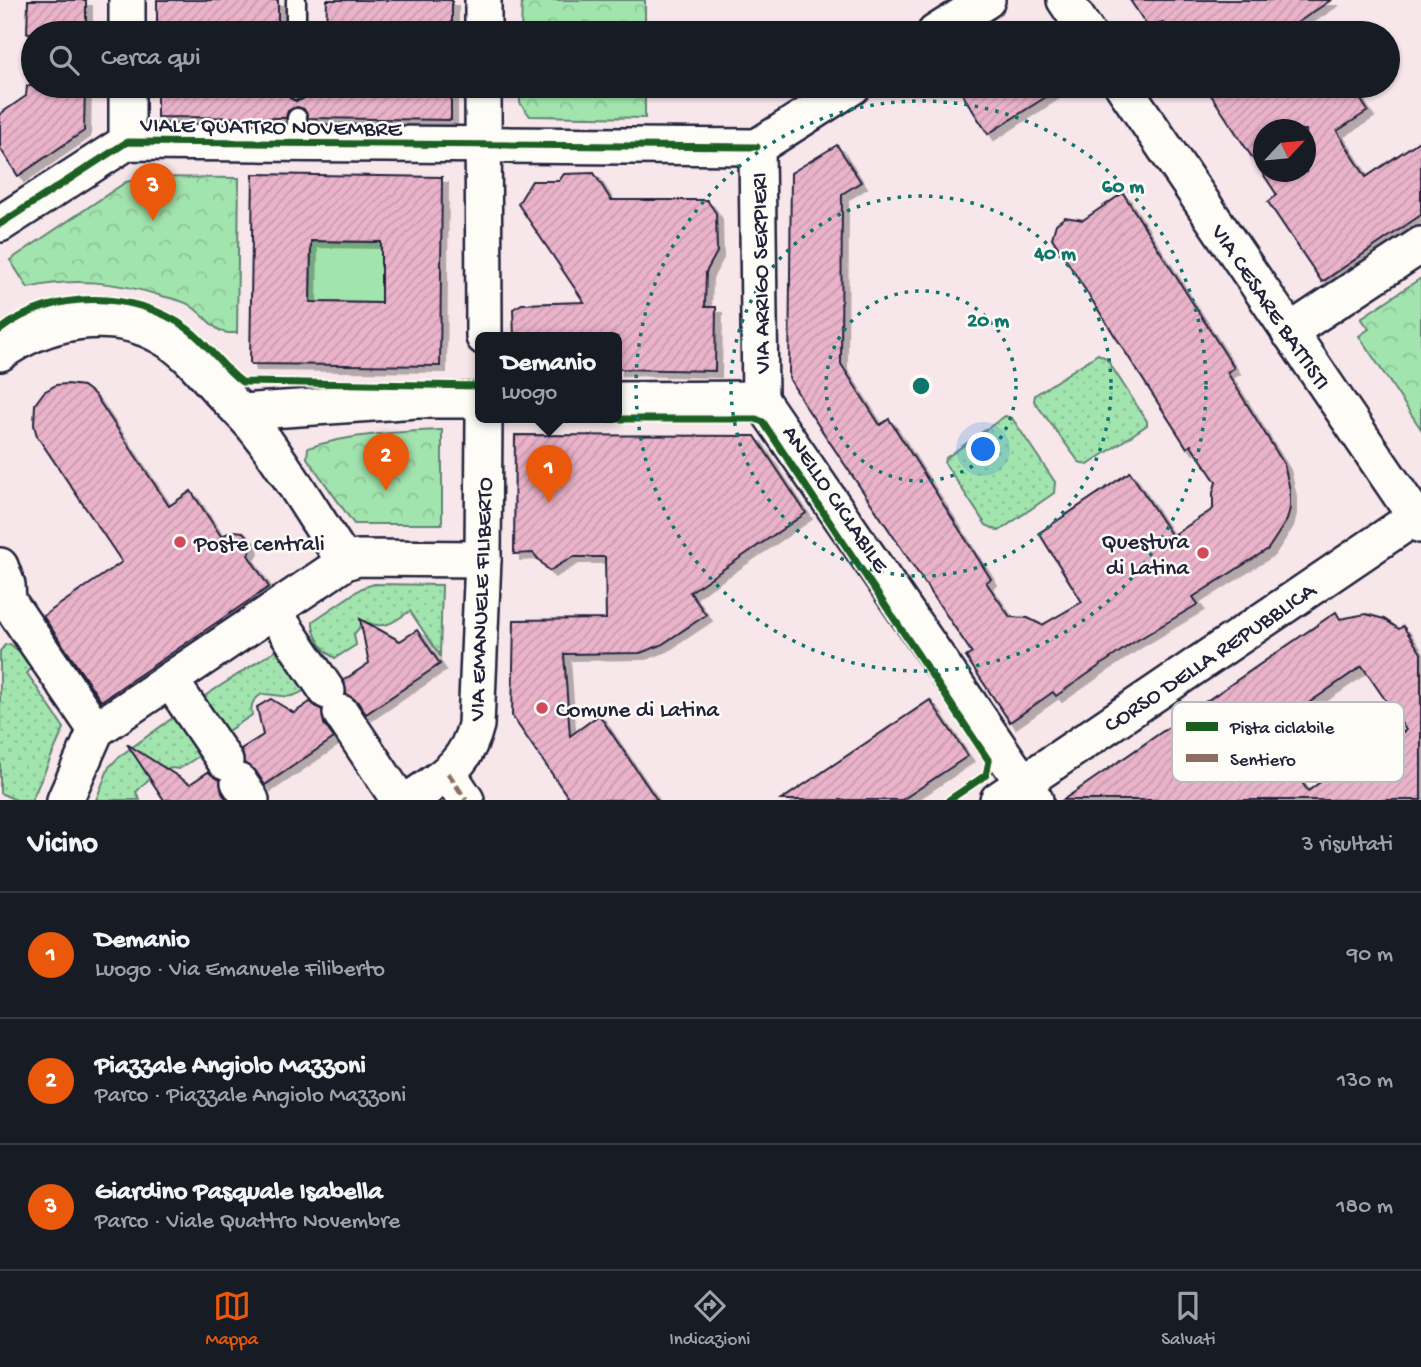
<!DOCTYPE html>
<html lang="it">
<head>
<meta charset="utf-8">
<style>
	:root { --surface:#171b24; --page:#242831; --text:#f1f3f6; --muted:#9ea1a6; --line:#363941; --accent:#ea580c }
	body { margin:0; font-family:"Gochi Hand",sans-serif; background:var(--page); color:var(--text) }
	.compass { position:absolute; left:1253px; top:119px; width:63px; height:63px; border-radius:50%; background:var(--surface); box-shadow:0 2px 5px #0004; rotate:64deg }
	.you { position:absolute; left:984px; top:450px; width:24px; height:24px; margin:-18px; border:5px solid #fff; border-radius:50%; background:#1a73e8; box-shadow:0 0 0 10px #1a73e833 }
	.badge { display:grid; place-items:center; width:46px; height:46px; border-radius:50%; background:var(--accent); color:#fff; font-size:23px; font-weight:700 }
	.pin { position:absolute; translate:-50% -58px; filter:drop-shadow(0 2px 4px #0008) }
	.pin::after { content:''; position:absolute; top:37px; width:24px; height:21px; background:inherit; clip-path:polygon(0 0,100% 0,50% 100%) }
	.popup { position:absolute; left:475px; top:332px; width:147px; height:91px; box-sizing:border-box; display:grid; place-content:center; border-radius:10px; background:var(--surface); filter:drop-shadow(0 2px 5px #0005); font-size:23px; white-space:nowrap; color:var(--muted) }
	.popup b { font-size:26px; color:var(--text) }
	.popup::after { content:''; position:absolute; left:50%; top:100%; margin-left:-14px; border:14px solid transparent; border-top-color:var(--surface) }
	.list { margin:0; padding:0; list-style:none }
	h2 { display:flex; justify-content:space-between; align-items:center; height:91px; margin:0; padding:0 28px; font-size:30px }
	h2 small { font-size:23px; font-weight:400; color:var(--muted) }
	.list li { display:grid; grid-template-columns:46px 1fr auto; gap:21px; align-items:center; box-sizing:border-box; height:126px; padding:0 28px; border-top:2px solid var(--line) }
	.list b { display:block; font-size:26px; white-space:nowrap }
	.list p { margin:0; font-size:23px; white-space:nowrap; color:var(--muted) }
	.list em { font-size:23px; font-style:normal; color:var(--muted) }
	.icon { flex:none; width:38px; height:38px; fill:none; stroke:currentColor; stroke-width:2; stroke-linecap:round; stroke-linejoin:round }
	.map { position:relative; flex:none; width:1421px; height:800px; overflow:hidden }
	.search { position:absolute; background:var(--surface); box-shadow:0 2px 5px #0004; left:21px; right:21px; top:21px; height:77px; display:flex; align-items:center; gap:18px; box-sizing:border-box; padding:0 24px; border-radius:38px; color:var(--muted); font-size:26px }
	.sheet { height:469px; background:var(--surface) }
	nav { display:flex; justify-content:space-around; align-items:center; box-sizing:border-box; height:98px; border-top:2px solid var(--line); background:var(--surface); font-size:19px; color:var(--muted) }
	nav a { display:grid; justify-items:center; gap:4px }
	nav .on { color:var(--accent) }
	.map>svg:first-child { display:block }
	.grass { fill:url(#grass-dots); stroke:#628374; stroke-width:2 }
	.park { fill:url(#park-crowns); stroke:#628374; stroke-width:2 }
	.garden { fill:#a2e4ae; stroke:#628374; stroke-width:2 }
	.building { fill:url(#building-hatch); stroke:#22223b; stroke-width:2; fill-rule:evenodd; filter:url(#shadow) }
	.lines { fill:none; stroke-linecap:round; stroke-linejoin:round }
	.lane-casing { stroke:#22223b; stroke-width:23 }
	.street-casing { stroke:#22223b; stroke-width:40 }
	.lane { stroke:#fdfcf7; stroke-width:18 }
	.street { stroke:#fdfcf7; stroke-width:35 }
	.quiet { stroke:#8d6e63; stroke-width:5; stroke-dasharray:10 5; stroke-linecap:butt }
	.cycleway-casing { stroke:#fdfcf7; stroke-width:11 }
	.cycleway { stroke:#1b5e20; stroke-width:7 }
	.ring { fill:none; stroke:#0f766e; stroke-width:3.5; stroke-dasharray:3.5 7 }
	.poi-dot { fill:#d1495b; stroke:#fdfcf7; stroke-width:2.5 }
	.labels { text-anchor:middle; stroke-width:5; stroke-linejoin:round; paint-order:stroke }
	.street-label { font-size:23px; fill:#22223b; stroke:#fdfcf7 }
	.poi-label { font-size:23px; fill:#22223b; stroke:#fdfcf7; text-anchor:start }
	.key { fill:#fdfcf7; stroke:#bbbbbf; stroke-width:2 }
	.key-label { font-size:19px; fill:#22223b }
	.centre { fill:#0f766e; stroke:#fdfcf7; stroke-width:3.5 }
	.ring-label { font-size:21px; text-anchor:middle; font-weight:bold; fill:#0f766e; stroke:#fdfcf7; stroke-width:5; stroke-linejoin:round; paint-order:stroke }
</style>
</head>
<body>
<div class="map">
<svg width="1421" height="800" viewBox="0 0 1421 800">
	<defs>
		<pattern id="grass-dots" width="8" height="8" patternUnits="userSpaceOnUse" patternTransform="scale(1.75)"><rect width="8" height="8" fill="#a2e4ae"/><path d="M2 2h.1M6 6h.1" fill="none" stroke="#8bc397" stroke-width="1.8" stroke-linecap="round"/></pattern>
		<pattern id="park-crowns" width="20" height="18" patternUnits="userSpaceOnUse" patternTransform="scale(1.75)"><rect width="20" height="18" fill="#a2e4ae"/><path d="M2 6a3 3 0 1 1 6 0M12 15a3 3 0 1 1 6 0" fill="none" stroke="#8bc397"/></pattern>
		<pattern id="building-hatch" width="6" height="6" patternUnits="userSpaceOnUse" patternTransform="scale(1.75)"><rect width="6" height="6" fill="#eab3ca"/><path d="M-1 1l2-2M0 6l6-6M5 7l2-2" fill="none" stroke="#c89aae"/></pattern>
		<filter id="shadow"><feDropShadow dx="6" dy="6" stdDeviation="0" flood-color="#0004"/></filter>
	</defs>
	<rect width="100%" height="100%" fill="#f7e6ea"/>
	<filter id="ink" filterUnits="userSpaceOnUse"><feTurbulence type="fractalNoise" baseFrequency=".0143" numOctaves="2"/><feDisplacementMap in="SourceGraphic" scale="14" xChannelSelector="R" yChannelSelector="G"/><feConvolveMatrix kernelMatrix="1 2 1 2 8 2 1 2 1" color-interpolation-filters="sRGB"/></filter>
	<g filter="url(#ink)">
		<g class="grass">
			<path d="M1098 354 1106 358 1147 421V425L1088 465 1079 462 1034 401 1035 395Z"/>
			<path d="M1005 416 1012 418 1055 482 1054 493 999 531 986 525 944 462 946 458Z"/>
			<path d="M374 584 442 585 440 656 410 611C396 620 386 630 369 623L359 628 354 634 356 645 335 658C323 652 312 634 313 621L362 588Z"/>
			<path d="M10 644 20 652 31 669 27 673 64 728 32 800H16L0 793V651L5 645Z"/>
			<path d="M276 650 284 652 309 687C288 703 284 694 262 694 253 700 250 704 252 715L223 734 200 699Z"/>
			<path d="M174 717 199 756 179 769C157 765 151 778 136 792L140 800H96L109 767 120 756Z"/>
		</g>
		<g class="park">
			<path d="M522 0H645V33H521Z"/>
			<path d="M520 86H645V118L530 116 520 103Z"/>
			<path d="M149 177 239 178 237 333C233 333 225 334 221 331 211 326 200 311 188 304 180 300 170 298 162 296 117 282 74 277 28 288L10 260 126 182Z"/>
			<path d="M1421 278V429L1359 336 1369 329 1361 318Z"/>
			<path d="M442 430V524H354L307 458 308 448C350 434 398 432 442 430Z"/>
		</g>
		<path class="garden" d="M311 241 381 242V303L310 302Z"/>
		<g class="building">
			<path d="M28 0H86V33H27Z"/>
			<rect x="157" y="0" width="121" height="33"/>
			<path d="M327 0H452V33H326Z"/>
			<path d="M1130 0H1331L1282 33H1170L1162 22 1150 30Z"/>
			<path d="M27 86H85L84 131 18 176 0 148V114L26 96Z"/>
			<path d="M157 86H278V90H286L288 96 296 101 303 99 308 90H339V86H451V120L308 118 304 109 297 107 288 111 286 118 157 117Z"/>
			<path d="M957 86H1063L988 134Z"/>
			<path d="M1205 86H1352L1368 111 1337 131 1366 177 1421 140V215L1322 282 1268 202 1277 195ZM1264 130H1306V172H1264Z"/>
			<path d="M837 145 861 182 842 194 841 364 880 425 889 419 991 579 986 582 1010 617 1028 618 1042 625 1082 602 1039 533 1130 472 1172 536 1213 509V493L1216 482 1191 445 1187 448 1052 238 1056 224 1065 217 1083 220 1123 193 1234 368 1227 372 1284 464 1290 490V508L1287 520 1268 549 1193 597 1198 604 1131 644 1056 696 1053 692 1010 722 966 657 972 653 806 407 789 378 791 173Z"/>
			<path d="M594 173 611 200H707L716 213 717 252 706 272 705 307H716L715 371 617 369V337H514L513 309 522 304 584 302 518 204 532 181H559L564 174Z"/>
			<path d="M253 174 442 177 440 366 250 364ZM311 241 381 242V303L310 302Z"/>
			<path d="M67 384 83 386 95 395 169 506 191 491 221 536 234 531 243 532 249 538 252 547 248 555 269 587 101 701 43 616 122 562 37 436 34 425 35 404 44 392 56 385Z"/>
			<path d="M515 435 755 436 806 513 690 592 706 615 661 645 640 653 564 654 570 736 599 715 657 800H570L512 716 514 620 606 619 605 557H573L549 571 533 553 514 554Z"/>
			<path d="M1336 612 1340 619 1366 614 1384 619 1399 629 1403 626 1421 653V800H1063ZM1362 666 1406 730 1340 776 1337 770 1308 791 1267 732Z"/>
			<path d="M360 619 400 641 417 630 440 664 366 714 357 701 346 694 344 680 369 663Z"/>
			<path d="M271 699 294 713 310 702 322 710 324 724 334 738 265 785 255 770 244 763 241 749 263 735 257 707Z"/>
			<path d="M930 700 968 756 902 800H781Z"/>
			<path d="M127 744 190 784 208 772 220 780 222 793 227 800H164Z"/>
		</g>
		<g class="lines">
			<defs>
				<g id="lane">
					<path d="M296 0V33"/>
					<path d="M297 86V90"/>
					<path d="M296 144 297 118"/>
				</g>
				<g id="street">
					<path d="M1065 0 1087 33"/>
					<path d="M127 33V0"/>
					<path d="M483 33V0"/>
					<path d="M935 33 987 0"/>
					<path d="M127 86V142"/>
					<path d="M483 86 484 337"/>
					<path d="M1123 86 1421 525"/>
					<path d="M757 147 760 399"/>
					<path d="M757 147 853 86"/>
					<path d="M0 224 127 142 757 147"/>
					<path d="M1289 332 1421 245"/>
					<path d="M0 353C44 321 111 307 161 336 185 349 201 370 219 390 233 404 247 417 259 433 290 474 316 519 345 562"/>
					<path d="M760 399 1035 800"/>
					<path d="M617 400 760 399"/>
					<path d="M241 412 417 400H481"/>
					<path d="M0 566 7 585 8 601 96 730"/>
					<path d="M273 611 327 691"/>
					<path d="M170 680 225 761"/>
					<path d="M341 713 399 800"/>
					<path d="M448 773 466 800"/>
					<path d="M239 782 251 800"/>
					<path d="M65 800 96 730 345 562 358 558 483 559"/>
					<path d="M409 800C441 778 466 766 476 725L483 559 484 417"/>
					<path d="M998 800 1421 513"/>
				</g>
			</defs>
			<use href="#lane" class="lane-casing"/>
			<use href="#street" class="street-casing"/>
			<use href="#lane" class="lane"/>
			<use href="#street" class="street"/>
			<path class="quiet" d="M448 773 466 800"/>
			<defs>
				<g id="cycleway">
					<path d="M0 224 127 142 757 147"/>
					<path d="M0 330C52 289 135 290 188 329 208 344 222 367 242 382L481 386"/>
					<path d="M508 417V419H756L763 422 989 761 986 775 949 800"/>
				</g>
			</defs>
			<use href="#cycleway" class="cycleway-casing"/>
			<use href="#cycleway" class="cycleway"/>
		</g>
	</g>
	<g class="ring">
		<circle cx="921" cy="386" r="95"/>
		<circle cx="921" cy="386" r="190"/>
		<circle cx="921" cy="386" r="285"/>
	</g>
	<g class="poi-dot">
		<circle cx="180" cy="542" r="7"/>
		<circle cx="1203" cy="553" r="7"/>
		<circle cx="542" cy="708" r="7"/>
	</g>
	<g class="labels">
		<g class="street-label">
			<text transform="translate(271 125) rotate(1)" y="8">VIALE QUATTRO NOVEMBRE</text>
			<text transform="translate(759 273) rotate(-91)" y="8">VIA ARRIGO SERPIERI</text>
			<text transform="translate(1272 306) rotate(56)" y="8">VIA CESARE BATTISTI</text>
			<text transform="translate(837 498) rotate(56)" y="8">ANELLO CICLABILE</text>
			<text transform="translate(479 599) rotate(-88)" y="8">VIA EMANUELE FILIBERTO</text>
			<text transform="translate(1209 656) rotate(-34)" y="8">CORSO DELLA REPUBBLICA</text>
		</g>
		<g class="poi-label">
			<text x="1189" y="548" text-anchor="end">Questura<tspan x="1189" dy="26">di Latina</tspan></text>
			<text x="194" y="550">Poste centrali</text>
			<text x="556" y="716">Comune di Latina</text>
		</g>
	</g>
	<rect x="1172" y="702" width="232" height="80" rx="10" class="key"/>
	<rect x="1186" y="722" width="32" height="9" fill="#1b5e20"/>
	<rect x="1186" y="754" width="32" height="8" fill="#8d6e63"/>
	<g class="key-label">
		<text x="1230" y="733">Pista ciclabile</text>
		<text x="1230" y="765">Sentiero</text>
	</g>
	<circle cx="921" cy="386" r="10" class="centre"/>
	<g class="ring-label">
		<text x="1123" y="192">60 m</text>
		<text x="1055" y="259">40 m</text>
		<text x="988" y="326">20 m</text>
	</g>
</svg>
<svg class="compass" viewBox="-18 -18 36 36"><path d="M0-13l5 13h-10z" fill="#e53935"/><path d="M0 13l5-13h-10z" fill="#9ea1a6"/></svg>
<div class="you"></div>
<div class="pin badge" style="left:549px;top:503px">1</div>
<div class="popup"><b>Demanio</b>Luogo</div>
<div class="pin badge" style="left:386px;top:491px">2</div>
<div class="pin badge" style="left:153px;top:221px">3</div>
<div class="search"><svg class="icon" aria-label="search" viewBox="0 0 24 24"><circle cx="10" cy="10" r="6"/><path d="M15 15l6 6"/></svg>Cerca qui</div>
</div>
<section class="sheet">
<h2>Vicino<small>3 risultati</small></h2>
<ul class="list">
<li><span class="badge">1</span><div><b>Demanio</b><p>Luogo · Via Emanuele Filiberto</p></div><em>90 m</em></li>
<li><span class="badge">2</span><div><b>Piazzale Angiolo Mazzoni</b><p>Parco · Piazzale Angiolo Mazzoni</p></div><em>130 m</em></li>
<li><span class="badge">3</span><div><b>Giardino Pasquale Isabella</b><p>Parco · Viale Quattro Novembre</p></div><em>180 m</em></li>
</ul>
</section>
<nav>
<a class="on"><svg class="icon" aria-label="map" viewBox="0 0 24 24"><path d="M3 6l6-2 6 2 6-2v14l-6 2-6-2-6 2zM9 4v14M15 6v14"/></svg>Mappa</a>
<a><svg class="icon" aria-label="directions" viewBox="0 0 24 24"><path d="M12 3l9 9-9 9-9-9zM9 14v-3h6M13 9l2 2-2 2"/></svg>Indicazioni</a>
<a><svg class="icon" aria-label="saved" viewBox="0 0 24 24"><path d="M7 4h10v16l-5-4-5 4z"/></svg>Salvati</a>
</nav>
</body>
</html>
